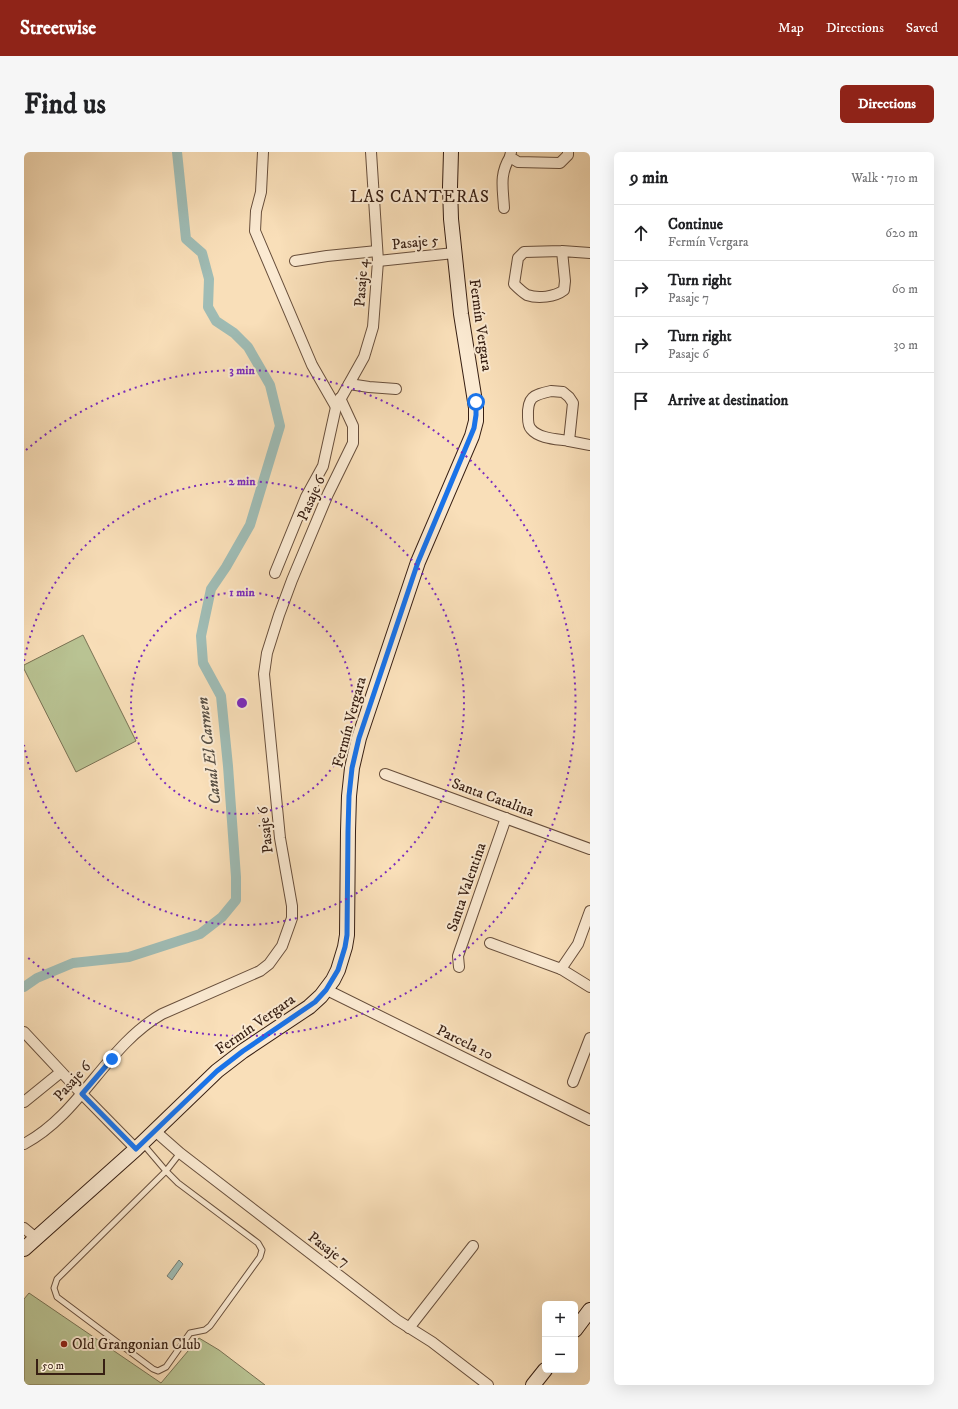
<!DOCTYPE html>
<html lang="en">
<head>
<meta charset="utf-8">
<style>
	:root { --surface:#fff; --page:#f6f6f6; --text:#202124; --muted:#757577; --line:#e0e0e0; --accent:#8f2418 }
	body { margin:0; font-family:"IM FELL DW Pica",serif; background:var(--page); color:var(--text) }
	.controls { position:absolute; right:12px; bottom:12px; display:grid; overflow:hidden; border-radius:6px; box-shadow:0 4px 16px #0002 }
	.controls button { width:36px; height:36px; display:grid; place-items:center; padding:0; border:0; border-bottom:1px solid var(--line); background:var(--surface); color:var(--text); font:20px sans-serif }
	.scale { position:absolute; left:12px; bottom:10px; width:69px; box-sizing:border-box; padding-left:4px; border:2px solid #371f13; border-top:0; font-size:11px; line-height:14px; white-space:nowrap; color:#371f13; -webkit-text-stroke:3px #fbead2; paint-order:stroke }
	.stop { position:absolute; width:12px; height:12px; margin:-9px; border:3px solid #1a73e8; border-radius:50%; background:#fff }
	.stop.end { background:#1a73e8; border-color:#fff; box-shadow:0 1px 4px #0008 }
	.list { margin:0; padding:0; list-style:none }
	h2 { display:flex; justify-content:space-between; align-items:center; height:52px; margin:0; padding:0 16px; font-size:17px }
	h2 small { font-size:13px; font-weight:400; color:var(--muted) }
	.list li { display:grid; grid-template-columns:26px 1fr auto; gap:12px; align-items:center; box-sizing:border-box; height:56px; padding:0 16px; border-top:1px solid var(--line) }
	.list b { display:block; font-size:15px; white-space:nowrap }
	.list p { margin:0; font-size:13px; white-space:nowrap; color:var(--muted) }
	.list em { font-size:13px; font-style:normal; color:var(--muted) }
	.icon { flex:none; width:22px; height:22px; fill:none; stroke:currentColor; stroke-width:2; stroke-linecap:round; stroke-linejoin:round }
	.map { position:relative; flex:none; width:566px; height:1233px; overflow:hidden; border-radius:6px }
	header { display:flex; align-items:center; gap:24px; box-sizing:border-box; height:56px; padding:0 20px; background:var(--accent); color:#fff }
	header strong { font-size:19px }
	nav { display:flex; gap:22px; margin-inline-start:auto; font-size:14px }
	.intro { display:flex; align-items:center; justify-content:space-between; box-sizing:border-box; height:96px; padding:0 24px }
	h1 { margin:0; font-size:28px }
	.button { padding:10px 18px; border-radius:6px; background:var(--accent); color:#fff; font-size:14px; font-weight:700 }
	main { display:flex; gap:24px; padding:0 24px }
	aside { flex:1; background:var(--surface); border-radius:6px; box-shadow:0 4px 16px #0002 }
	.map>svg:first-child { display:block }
	.green { fill:#b9c393; stroke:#787153 }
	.water { fill:#9fbcb5; stroke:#757d74 }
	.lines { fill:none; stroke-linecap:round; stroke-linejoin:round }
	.canal { stroke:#9fbcb5; stroke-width:10 }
	.lane-casing { stroke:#684f3c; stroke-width:7 }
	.street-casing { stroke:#684f3c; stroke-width:12 }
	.secondary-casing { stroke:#371f13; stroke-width:16 }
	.lane { stroke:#fbead2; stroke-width:5 }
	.street { stroke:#fbead2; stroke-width:10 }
	.secondary { stroke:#fbead2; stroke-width:14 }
	.route { stroke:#1a73e8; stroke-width:5 }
	.ring { fill:none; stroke:#7b2cbf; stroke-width:2; stroke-dasharray:2 4 }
	.poi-dot { fill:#8f2418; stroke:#fbead2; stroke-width:1.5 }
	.labels { text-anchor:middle; stroke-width:4; stroke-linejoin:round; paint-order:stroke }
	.street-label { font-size:15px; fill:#371f13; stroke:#fbead2 }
	.poi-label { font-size:15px; fill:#371f13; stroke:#fbead2; text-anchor:start }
	.water-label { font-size:16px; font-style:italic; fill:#564e44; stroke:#fbead2 }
	.quarter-label { font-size:17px; letter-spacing:1px; fill:#371f13; stroke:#fbead2 }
	.centre { fill:#7b2cbf; stroke:#fbead2; stroke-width:2 }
	.ring-label { font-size:12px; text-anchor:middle; font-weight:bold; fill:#7b2cbf; stroke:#fbead2; stroke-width:4; stroke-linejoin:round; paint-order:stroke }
</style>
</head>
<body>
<header>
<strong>Streetwise</strong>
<nav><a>Map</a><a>Directions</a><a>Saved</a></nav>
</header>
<div class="intro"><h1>Find us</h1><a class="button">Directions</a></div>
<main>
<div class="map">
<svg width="566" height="1233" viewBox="0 0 566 1233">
	<rect width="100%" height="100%" fill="#f9dfb9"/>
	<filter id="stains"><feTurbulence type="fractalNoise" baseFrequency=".005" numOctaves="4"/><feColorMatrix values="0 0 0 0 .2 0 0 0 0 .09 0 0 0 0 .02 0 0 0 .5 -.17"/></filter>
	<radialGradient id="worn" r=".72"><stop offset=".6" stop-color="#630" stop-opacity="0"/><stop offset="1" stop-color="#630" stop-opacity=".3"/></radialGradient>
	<g class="green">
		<path d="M59 483 112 589 52 620 0 517V513Z"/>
		<path d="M5 1141 137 1231 175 1186 195 1198 241 1233H0V1147Z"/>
	</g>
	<path class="water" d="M155 1108 159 1112 148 1128 143 1124Z"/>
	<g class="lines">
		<path class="canal" d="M0 835 13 826 49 811 105 805 176 782 198 765 212 748V725L204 614 197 544 179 511 177 484 187 437 202 415 226 373 256 274 246 233 224 195 210 181 192 169 184 155 185 127 178 101 162 87 153 0"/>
		<defs>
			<path id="lane" d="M119 992 142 1019 154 1031 234 1091 238 1098 236 1105 186 1174 181 1178 166 1181 142 1215 134 1219 129 1217 33 1145 30 1136 33 1127 142 1019 156 1001"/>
			<g id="street">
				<path d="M239 0 237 40 232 59 231 79 288 213 312 255"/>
				<path d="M487 0 486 5 494 10 536 11 544 3V0"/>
				<path d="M480 56C479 36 475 23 486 5"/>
				<path d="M538 99 541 129 540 138C531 145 514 147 503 143 498 140 494 136 490 132L494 106 500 100 538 99 566 101"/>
				<path d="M271 109 303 104 353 99"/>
				<path d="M354 109 430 101"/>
				<path d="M325 232 345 235 372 237"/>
				<path d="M527 239 539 240 545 245 549 251 545 289C534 287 515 287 507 277 504 274 504 269 504 265 503 245 509 243 527 239Z"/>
				<path d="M545 289 566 293"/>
				<path d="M251 421 282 345 299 314 312 255 340 205 349 175 354 109 347 0"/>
				<path d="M361 622 566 697"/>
				<path d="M466 791 537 817 566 835"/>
				<path d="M435 815 434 804 436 798 482 666"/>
				<path d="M537 817 554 792 566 759"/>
				<path d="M303 838 566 968"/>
				<path d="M0 880 58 942 112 997"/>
				<path d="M549 930 566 886"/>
				<path d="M0 950 37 920"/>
				<path d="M131 979 156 1001 373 1168 408 1190 464 1233"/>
				<path d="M0 992C57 962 82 894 138 862L236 819 245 812 258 794 268 766V754L256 686 240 522 243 501 255 463 268 428 304 342 329 291V274L316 246"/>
				<path d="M0 1076 12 1086"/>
				<path d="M385 1176 449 1094"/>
			</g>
			<g id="secondary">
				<path d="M0 1097 112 997 193 919 219 899 285 855 297 844 309 828 314 818 321 795 323 783 324 679 325 644 328 616 335 586 394 410 448 284 452 269V256L437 162 427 67 426 35 427 0"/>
				<path d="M551 1178 566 1158"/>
				<path d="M509 1233 521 1218"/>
			</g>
		</defs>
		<use href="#lane" class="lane-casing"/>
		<use href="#street" class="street-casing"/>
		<use href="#secondary" class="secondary-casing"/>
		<use href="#lane" class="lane"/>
		<use href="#street" class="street"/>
		<use href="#secondary" class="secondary"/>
	</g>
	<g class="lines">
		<path class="route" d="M88 907 58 942 112 997 193 919 219 899 291 850 302 838 314 818 321 795 323 783 324 679 325 644 328 616 335 586 394 410 450 276 452 263V250"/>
	</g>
	<g class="ring">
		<circle cx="218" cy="551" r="111"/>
		<path d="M0 509A222 222 0 1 1 0 593"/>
		<path d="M2 298A333 333 0 1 1 2 804"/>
	</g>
	<circle class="poi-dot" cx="40" cy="1192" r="4"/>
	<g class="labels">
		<g class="street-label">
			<text transform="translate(391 90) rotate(-6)" y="5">Pasaje 5</text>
			<text transform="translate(337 131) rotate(-86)" y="5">Pasaje 4</text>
			<text transform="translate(457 173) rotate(82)" y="5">Fermín Vergara</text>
			<text transform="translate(287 346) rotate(-66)" y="5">Pasaje 6</text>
			<text transform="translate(325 570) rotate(-75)" y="5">Fermín Vergara</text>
			<text transform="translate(469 645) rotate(20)" y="5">Santa Catalina</text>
			<text transform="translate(241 678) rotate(-97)" y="5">Pasaje 6</text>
			<text transform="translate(442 735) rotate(-71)" y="5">Santa Valentina</text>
			<text transform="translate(231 872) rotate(-35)" y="5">Fermín Vergara</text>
			<text transform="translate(441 890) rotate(26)" y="5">Parcela 10</text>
			<text transform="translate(48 929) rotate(-48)" y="5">Pasaje 6</text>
			<text transform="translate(305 1097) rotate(37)" y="5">Pasaje 7</text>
		</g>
		<g class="poi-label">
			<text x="48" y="1197">Old Grangonian Club</text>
		</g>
		<g class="water-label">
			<text transform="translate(184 599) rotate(-97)" y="6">Canal El Carmen</text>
		</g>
		<g class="quarter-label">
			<text x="396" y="50">LAS CANTERAS</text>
		</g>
	</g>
	<circle cx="218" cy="551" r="6" class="centre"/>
	<g class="ring-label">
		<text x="218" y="222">3 min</text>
		<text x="218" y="333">2 min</text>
		<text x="218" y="444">1 min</text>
	</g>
	<rect width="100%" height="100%" filter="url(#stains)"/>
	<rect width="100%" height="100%" fill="url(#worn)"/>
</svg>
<div class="controls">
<button>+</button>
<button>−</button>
</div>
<div class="scale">50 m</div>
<div class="stop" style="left:452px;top:250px"></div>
<div class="stop end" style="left:88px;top:907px"></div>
</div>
<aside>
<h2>9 min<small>Walk · 710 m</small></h2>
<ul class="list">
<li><svg class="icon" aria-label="ahead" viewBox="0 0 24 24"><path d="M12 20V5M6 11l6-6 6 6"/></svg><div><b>Continue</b><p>Fermín Vergara</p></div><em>620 m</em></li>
<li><svg class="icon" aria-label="right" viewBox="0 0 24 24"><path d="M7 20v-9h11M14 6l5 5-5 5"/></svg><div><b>Turn right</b><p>Pasaje 7</p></div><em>60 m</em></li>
<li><svg class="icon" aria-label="right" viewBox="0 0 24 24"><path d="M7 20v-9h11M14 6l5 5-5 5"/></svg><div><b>Turn right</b><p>Pasaje 6</p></div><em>30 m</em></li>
<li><svg class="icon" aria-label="arrive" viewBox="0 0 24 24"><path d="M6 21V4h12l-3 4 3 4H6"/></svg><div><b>Arrive at destination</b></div></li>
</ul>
</aside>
</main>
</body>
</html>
